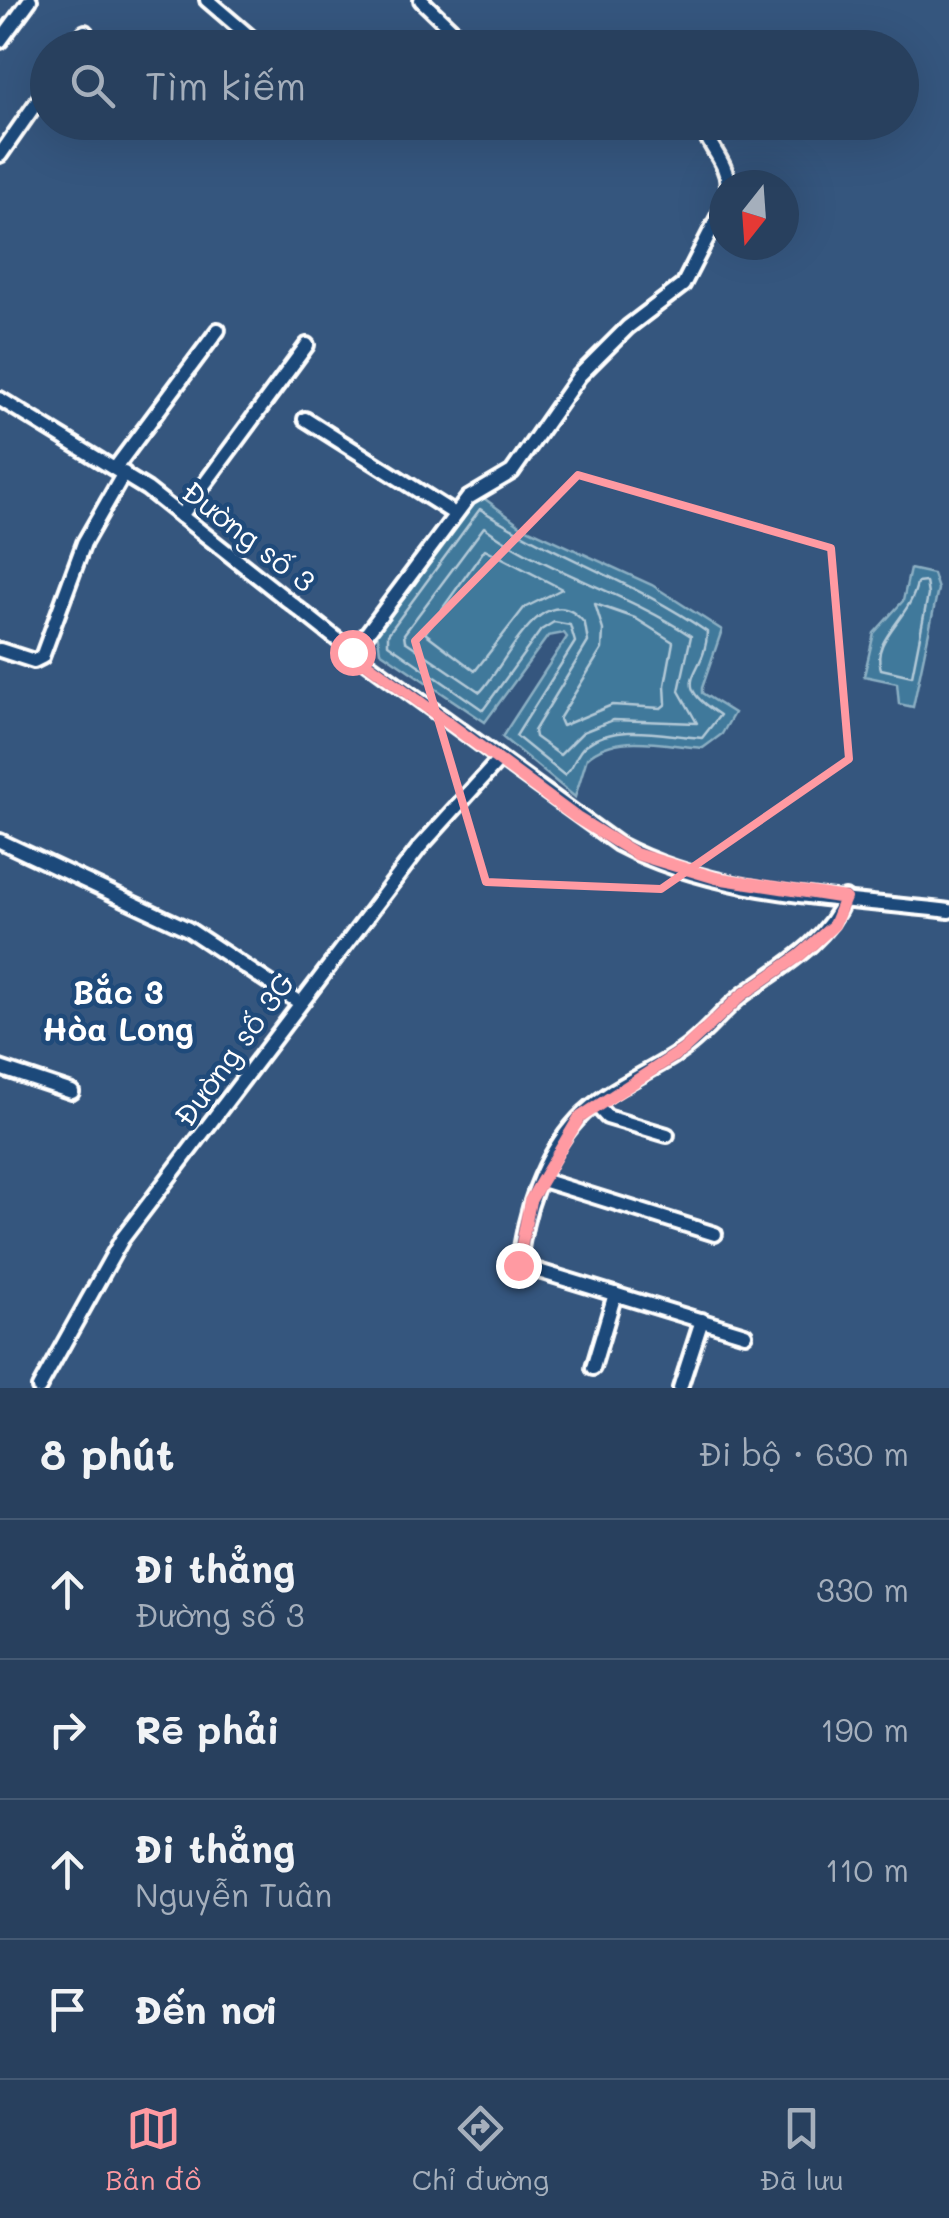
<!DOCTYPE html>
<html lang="vi">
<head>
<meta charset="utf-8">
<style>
	:root { --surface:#28405e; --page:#344b67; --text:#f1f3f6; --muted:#a5afbc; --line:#445973; --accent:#ff9aa2 }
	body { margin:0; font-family:Mali,sans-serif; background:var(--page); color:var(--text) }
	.compass { position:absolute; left:709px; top:170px; width:90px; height:90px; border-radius:50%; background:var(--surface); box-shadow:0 10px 40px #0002; rotate:197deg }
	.stop { position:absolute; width:30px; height:30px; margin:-22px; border:8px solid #ff9aa2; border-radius:50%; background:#fff }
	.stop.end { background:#ff9aa2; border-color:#fff; box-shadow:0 2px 10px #0008 }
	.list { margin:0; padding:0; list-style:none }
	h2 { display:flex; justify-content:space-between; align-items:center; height:130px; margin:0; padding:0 40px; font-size:42px }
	h2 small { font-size:32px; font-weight:400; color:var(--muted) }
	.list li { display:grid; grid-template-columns:65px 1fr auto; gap:30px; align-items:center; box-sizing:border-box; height:140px; padding:0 40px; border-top:2px solid var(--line) }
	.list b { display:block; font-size:38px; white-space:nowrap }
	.list p { margin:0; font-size:32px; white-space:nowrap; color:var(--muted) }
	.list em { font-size:32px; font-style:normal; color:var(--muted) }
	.icon { flex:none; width:55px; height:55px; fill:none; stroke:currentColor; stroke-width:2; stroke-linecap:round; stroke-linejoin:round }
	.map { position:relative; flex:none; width:949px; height:1388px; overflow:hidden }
	.search { position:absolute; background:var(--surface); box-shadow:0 10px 40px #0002; left:30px; right:30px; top:30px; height:110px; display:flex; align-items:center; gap:25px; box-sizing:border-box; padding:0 35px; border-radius:55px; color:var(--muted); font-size:38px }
	.sheet { height:690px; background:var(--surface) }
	nav { display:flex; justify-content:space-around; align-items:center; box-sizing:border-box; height:140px; border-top:2px solid var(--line); background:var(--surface); font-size:28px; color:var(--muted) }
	nav a { display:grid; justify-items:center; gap:5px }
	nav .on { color:var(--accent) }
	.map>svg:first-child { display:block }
	.water { fill:#40799b; stroke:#8cafc3; stroke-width:2.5 }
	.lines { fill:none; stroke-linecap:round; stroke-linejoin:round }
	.shore { stroke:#b3c9d7; stroke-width:2.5 }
	.minor-casing { stroke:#fff; stroke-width:20 }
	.minor { stroke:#1f4a7a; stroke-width:12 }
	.route { stroke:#ff9aa2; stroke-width:12 }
	.marked { fill:none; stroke:#ff9aa2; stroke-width:8; stroke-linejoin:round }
	.labels { text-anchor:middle; stroke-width:9; stroke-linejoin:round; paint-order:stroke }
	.street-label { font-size:30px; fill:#fff; stroke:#1f4a7a }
	.neighbourhood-label { font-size:32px; font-weight:bold; fill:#fff; stroke:#1f4a7a }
</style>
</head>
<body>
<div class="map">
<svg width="949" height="1388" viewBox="0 0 949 1388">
	<rect width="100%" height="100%" fill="#35567e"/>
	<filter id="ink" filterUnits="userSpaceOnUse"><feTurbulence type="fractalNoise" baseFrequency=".01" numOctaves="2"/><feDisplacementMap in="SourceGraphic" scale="20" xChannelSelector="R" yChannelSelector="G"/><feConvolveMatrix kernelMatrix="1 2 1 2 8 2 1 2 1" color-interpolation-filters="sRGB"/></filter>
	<g filter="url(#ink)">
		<g class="water">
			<path d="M481 496 520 525 652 585 722 630 702 688V693L734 713 722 734 703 748C666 746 617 731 587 758L575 797 502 737 567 637 564 633 548 636 485 722 380 651 377 631 413 587 467 503Z"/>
			<path d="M910 569 933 574 938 589 913 707 899 704 897 683 864 676 874 633 903 601Z"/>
		</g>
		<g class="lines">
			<g class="shore">
				<path d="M480 509C553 556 636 582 707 632 707 676 665 680 720 715L702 738C666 736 617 722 586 745 575 753 574 769 564 775L516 736 575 642 570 625 554 622 541 630 483 710 388 644V634Z"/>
				<path d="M484 527C547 573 626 592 691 636L679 691 697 723 613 720 583 732 560 755 535 737 534 731 588 642 585 624C544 570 503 670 480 692L405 641 404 634Z"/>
				<path d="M485 549 562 589 524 608 475 671 425 633Z"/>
				<path d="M926 582 928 595 912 676 881 669C870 639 911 618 917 583Z"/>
				<path d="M595 604 635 618 673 642 665 685 666 704 661 708 612 705 562 726 559 719 602 649 603 630Z"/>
			</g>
			<defs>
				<g id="minor">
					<path d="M207 0 263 48"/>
					<path d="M421 0 471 48"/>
					<path d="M0 41 30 0"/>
					<path d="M74 48 85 32"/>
					<path d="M701 122C707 146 727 161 728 185"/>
					<path d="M0 155 48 86"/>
					<path d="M0 399 147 489 353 652 618 844C716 896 840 898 949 911"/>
					<path d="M305 419 455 514"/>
					<path d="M116 467 218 330"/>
					<path d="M181 516 307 345"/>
					<path d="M0 650 34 661 42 657 84 543 124 473"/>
					<path d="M353 652 468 498 512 472 579 376 628 327 683 285 724 205"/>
					<path d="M0 841 188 929 300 1003"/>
					<path d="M0 1068 72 1092"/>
					<path d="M596 1105 607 1117 667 1135"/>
					<path d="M542 1180 715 1234"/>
					<path d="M745 1334 519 1265C524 1213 542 1158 578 1119 605 1090 648 1074 680 1052 706 1035 723 1008 748 991 786 964 826 942 845 898"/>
					<path d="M593 1368 615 1294"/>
					<path d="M39 1388 122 1239 419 848 499 760"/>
					<path d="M680 1388 702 1320"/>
				</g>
			</defs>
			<use href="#minor" class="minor-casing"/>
			<use href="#minor" class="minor"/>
		</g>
	</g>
	<g class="lines" filter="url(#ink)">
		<path class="route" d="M352 652 577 818 636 854 716 878 845 898 834 925 799 956 742 995 683 1050 579 1118 530 1201 518 1265"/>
	</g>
	<path class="marked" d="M578 475 831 548 849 759 661 889 486 882 415 641Z"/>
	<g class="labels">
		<g class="street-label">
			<text transform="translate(248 537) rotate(38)" y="10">Đường số 3</text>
			<text transform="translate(235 1050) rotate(-54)" y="10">Đường số 3G</text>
		</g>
		<g class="neighbourhood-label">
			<text x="118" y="1004">Bắc 3<tspan x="118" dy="37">Hòa Long</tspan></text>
		</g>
	</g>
</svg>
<svg class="compass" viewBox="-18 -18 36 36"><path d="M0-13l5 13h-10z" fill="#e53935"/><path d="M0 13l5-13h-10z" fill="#a5afbc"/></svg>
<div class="stop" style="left:352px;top:652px"></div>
<div class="stop end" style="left:518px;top:1265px"></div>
<div class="search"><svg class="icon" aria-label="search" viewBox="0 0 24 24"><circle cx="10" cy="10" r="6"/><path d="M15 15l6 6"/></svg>Tìm kiếm</div>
</div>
<section class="sheet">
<h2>8 phút<small>Đi bộ · 630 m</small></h2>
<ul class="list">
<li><svg class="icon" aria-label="ahead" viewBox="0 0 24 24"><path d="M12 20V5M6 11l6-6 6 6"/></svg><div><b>Đi thẳng</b><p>Đường số 3</p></div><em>330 m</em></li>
<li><svg class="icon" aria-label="right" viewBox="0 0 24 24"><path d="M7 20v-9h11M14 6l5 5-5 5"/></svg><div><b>Rẽ phải</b></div><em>190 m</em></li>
<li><svg class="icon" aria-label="ahead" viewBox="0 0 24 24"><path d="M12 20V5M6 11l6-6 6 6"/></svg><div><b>Đi thẳng</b><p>Nguyễn Tuân</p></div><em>110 m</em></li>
<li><svg class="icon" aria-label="arrive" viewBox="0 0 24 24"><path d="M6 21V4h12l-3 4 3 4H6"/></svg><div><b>Đến nơi</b></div></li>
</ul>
</section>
<nav>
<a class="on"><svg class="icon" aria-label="map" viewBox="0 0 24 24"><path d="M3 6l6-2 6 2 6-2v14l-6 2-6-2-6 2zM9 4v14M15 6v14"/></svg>Bản đồ</a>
<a><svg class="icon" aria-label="directions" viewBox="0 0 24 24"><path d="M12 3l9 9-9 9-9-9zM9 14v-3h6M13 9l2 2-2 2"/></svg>Chỉ đường</a>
<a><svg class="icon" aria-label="saved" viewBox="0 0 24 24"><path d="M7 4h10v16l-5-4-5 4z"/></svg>Đã lưu</a>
</nav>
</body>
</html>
